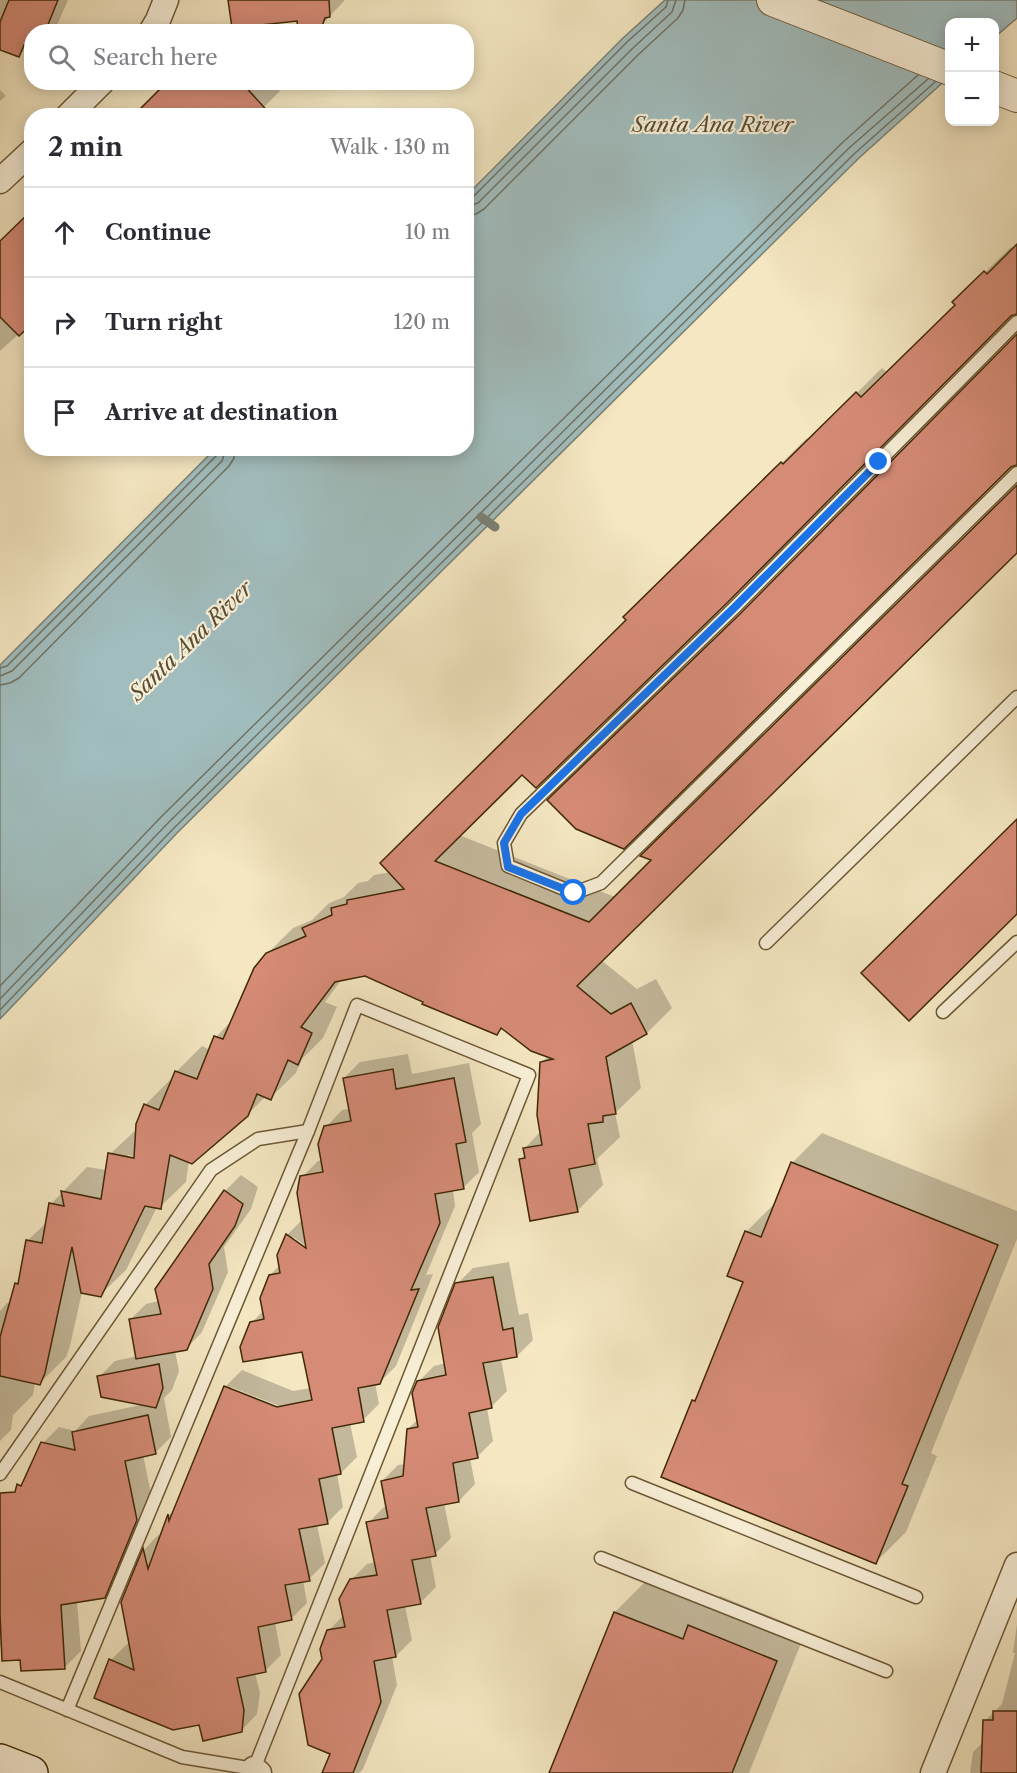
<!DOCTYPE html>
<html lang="en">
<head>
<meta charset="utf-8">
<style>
	:root { --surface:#fff; --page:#f7f7f7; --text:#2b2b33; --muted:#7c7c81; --line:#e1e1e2 }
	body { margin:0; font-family:"Libre Caslon Text",serif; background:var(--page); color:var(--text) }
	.controls { position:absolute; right:18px; top:18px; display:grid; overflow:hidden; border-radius:12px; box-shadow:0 3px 15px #0003 }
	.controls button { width:54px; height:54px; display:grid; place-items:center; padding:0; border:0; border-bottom:2px solid var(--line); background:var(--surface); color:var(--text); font:30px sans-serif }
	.stop { position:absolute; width:18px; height:18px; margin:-14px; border:4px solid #1a73e8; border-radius:50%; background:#fff }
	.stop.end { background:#1a73e8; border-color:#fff; box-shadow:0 2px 6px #0008 }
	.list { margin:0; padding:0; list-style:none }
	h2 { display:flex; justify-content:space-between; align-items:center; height:78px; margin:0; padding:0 24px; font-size:26px }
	h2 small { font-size:20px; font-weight:400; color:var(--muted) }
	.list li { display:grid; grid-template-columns:39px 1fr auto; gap:18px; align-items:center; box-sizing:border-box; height:90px; padding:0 24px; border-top:2px solid var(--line) }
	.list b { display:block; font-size:22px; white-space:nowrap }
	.list em { font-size:20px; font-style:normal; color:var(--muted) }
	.icon { flex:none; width:33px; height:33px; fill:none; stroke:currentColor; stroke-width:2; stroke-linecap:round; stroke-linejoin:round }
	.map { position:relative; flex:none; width:1017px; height:1773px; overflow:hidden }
	.search { position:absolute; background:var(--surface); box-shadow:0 3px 15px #0003; left:24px; top:24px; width:450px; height:66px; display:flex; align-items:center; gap:15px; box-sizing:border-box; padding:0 21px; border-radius:24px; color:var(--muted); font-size:22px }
	.panel { position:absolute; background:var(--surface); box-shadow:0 3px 15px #0003; left:24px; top:108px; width:450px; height:348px; border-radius:24px }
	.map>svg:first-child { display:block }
	.water { fill:#a1bdbe; stroke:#7a8174; stroke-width:1.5 }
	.shadow { fill:#0003; fill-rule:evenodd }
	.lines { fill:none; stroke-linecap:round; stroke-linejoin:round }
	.shore { stroke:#707262; stroke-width:1.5 }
	.stream { stroke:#7a8174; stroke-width:9 }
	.building { fill:#d58b76; stroke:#402806; stroke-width:1.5 }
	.service-casing { stroke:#6d5835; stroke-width:15 }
	.minor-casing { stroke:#6d5835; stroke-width:27 }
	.tertiary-casing { stroke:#6d5835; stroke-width:34 }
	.secondary-casing { stroke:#402806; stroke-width:36 }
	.service { stroke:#f8efd7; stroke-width:12 }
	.minor { stroke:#f8efd7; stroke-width:24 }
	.tertiary { stroke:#f8efd7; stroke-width:32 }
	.secondary { stroke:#f8efd7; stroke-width:33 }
	.route { stroke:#1a73e8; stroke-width:8 }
	.labels { text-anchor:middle; stroke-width:4.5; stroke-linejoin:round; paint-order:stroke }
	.water-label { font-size:21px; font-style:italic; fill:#584d34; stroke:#f8efd7 }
</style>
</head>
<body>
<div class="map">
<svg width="1017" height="1773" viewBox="0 0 1017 1773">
	<rect width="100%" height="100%" fill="#f4e7c2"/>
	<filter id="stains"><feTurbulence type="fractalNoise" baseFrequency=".00333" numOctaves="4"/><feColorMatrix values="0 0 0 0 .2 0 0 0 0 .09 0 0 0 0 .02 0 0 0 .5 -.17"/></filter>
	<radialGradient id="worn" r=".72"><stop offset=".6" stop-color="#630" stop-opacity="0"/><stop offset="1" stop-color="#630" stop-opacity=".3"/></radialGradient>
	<path class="water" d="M665 0H1017V18L995 37 994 22H950L949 77 859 158 177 833 0 1019V665L215 449 466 448 467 195 623 38Z"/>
	<g class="shadow">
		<path d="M0 0H68L54 32H32L29 45 18 56 0 48Z"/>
		<path d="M230 0H344V1L317 30 299 19Z"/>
		<path d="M168 82H272L280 91 255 116H133Z"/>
		<path d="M0 90 6 96 0 101Z"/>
		<path d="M0 243 32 322 0 351Z"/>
		<path d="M1017 246V308L522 773 459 835 615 897 1017 486V551L601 960 637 989 656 979 672 1008 647 1033 632 1040 641 1088 615 1113 620 1137 597 1159 603 1185 577 1211 520 1160 526 1154 525 1148 541 1131V1063L548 1056 503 1028 497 1034 366 975 342 979 325 1002 337 1007 323 1038 302 1059 296 1073 270 1098 266 1096 247 1115 189 1161 186 1182 160 1207H157L126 1270 100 1295 82 1292 70 1346 66 1357 40 1383 35 1382 33 1395 13 1415 11 1430 0 1441V1311L7 1303 12 1304 16 1284 20 1280 27 1241 48 1221 51 1204 87 1167 107 1170 110 1154 137 1129 145 1105 170 1080 173 1081 176 1072 202 1046 210 1050 216 1037 234 1018 267 954 293 928 312 920 329 903 344 897 358 883 368 881 374 875 391 872 628 619 651 592 807 438 809 440 882 368 888 373 956 305 954 302 1011 247 1013 250ZM128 1155 141 1158H128Z"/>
		<path d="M408 1054 412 1074 469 1063 481 1124 472 1133 479 1172 463 1188 453 1190 455 1206 426 1275 433 1274 396 1366 380 1382 375 1383 379 1404 363 1420 350 1423 357 1457 341 1473 337 1474 343 1507 327 1523 317 1525 325 1563 309 1579 303 1580 307 1603 291 1619 275 1622 281 1655 265 1671 255 1673 260 1693 257 1714 241 1731 200 1723 111 1660 127 1644 131 1646 122 1602 145 1549 159 1534 160 1539 169 1515 177 1508 226 1386 242 1370 293 1391 311 1388 303 1350 251 1323 264 1310 270 1275 280 1265 287 1235 303 1219 302 1177 318 1161 322 1160 326 1127 342 1110 350 1109 344 1078 360 1062ZM293 1237 313 1251 311 1254 293 1241ZM231 1387 284 1408 283 1411 231 1390Z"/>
		<path d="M822 1133 1017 1211V1239L931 1453 937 1456 906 1532 876 1562 693 1401 699 1395 745 1281 746 1232 777 1201 792 1163Z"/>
		<path d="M241 1175 258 1187 251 1209 224 1247 228 1272 202 1332 186 1349 175 1351 179 1371 172 1390 164 1398 171 1437 155 1453 143 1455 153 1503 120 1580 104 1597 77 1601 81 1651 65 1667 22 1658 3 1647H0V1535L43 1443 59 1427 75 1431 89 1416 145 1404 99 1377 115 1361 137 1356 130 1320 146 1304 159 1301 225 1191Z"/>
		<path d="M509 1262 519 1315 528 1313 533 1340 517 1356 501 1359 507 1391 491 1407 487 1408 493 1441 477 1457 470 1458 475 1484 459 1501 444 1503 451 1538 435 1554 430 1555 436 1587 420 1603 405 1606 412 1640 396 1656H392L397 1685 363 1769 359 1773H324L332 1753 323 1660 328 1631 344 1615 351 1580 367 1564 376 1562 368 1523 384 1507 387 1506 382 1481 398 1465 406 1464 408 1429 418 1419V1382L434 1366 446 1363 457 1284 473 1268Z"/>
		<path d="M645 1582 708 1608 720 1596 806 1631 749 1773H550L615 1612Z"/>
		<path d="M1017 1624V1773H970L973 1752 984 1741 985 1721 1002 1704 1015 1653H1013Z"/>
	</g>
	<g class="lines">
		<g class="shore">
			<path d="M466 199 473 197 627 42 666 7 668 0"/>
			<path d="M466 207 478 203 633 48 672 12 676 0"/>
			<path d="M466 216 476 214 484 209 639 54 678 18 683 10 685 0"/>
			<path d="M0 668 7 666 217 455 219 448"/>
			<path d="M0 676 12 671 222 461 226 448"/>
			<path d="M0 685 10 683 19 678 229 466 234 458 235 448"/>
			<path d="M0 986 161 817 843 142 918 75"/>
			<path d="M0 999 168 823 849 148 928 79"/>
			<path d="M0 1010 173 829 854 154 935 82"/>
		</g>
		<path class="stream" d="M481 517 495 527"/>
	</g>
	<g class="building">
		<path d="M9 0H58L45 32H32V48L24 45 19 57 0 50V22Z"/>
		<path d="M228 0H329L330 17 325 18 320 32H298L297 21 232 28Z"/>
		<path d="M167 82H241L272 116H133Z"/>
		<path d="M32 210V324L19 336 0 317V241Z"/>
		<path d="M1017 244V314L1011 316 728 602 536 788 522 775 435 861 589 922 651 860 640 856 1017 485V553L577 986 611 1014 631 1003 647 1034 606 1057 616 1114 603 1116V1122L588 1124 595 1164 569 1169 578 1212 530 1221 519 1159 525 1158 523 1148 542 1145 537 1115 540 1062 553 1059 531 1051 501 1028 497 1035 422 1004 423 1002 365 976 335 982 301 1027 312 1033 298 1065 288 1060 271 1100 257 1094 248 1116 192 1164 170 1155 161 1209 145 1206 101 1297 81 1293 72 1247 45 1373 40 1385 0 1376V1337L15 1283 18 1284 26 1240 42 1243 49 1203 64 1206 61 1191 101 1199 108 1153 134 1158 136 1124 144 1104 159 1110 175 1071 197 1079 214 1036 223 1039 254 968 266 953 306 936 302 928 332 915 331 908 347 904V900L404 889 380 863 626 620 623 617 781 462 783 464 856 392 861 397 955 305 952 302 984 271 987 274Z"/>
		<path d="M1017 334V465L1011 467 624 849 576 829 547 800 740 614Z"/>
		<path d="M1017 819V914L909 1021 861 973Z"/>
		<path d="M393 1069 396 1089 454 1078 466 1142 456 1144 464 1189 435 1194 440 1223 411 1290 419 1289 380 1384 358 1388 364 1422 332 1428 341 1474 319 1479 328 1524 299 1529 310 1581 285 1585 292 1620 258 1627 266 1672 237 1678 244 1710 242 1732 203 1741 199 1725 173 1730 94 1698 109 1659 134 1670 121 1602 143 1548 148 1569 168 1514 169 1521 224 1386 277 1407 312 1400 302 1352 243 1362 240 1347 250 1322 264 1319 260 1298 269 1275 280 1273 277 1255 286 1234 306 1248 297 1193 300 1176 323 1172 318 1144 324 1126 351 1121 343 1078Z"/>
		<path d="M791 1162 998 1245 902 1484 908 1486 876 1564 661 1477 692 1400 695 1401 743 1282 727 1276 745 1231 761 1237Z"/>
		<path d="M224 1190 243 1204 235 1226 209 1264 213 1289 187 1350 136 1359 129 1319 161 1314 155 1289Z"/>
		<path d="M493 1277 503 1330 513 1328 517 1357 483 1363 492 1408 469 1413 478 1458 453 1463 459 1502 426 1508 436 1556 412 1560 421 1604 387 1610 396 1657 374 1661 381 1702 353 1773H322L330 1754 308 1745 299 1694 322 1659 320 1649 327 1630 345 1627 339 1599 350 1579 377 1575 366 1522 388 1518 381 1481 403 1476 407 1429 418 1427 412 1393 417 1381 446 1375 438 1327 455 1283Z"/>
		<path d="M159 1364 163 1388 156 1408 101 1397 97 1376Z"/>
		<path d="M148 1415 156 1454 125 1461 137 1520 105 1598 61 1605 65 1669 21 1671 20 1660 2 1661 0 1614V1493L15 1492 17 1484 21 1486 41 1442 75 1450 72 1432Z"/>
		<path d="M614 1612 683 1639 688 1625 777 1661 732 1773H549Z"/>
		<path d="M993 1711H1017V1773H981L983 1720H993Z"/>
	</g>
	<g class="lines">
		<defs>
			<g id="service">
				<path d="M1017 322 734 608 521 814 504 843 508 866 574 893 601 883 1017 473"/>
				<path d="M766 943 1017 697"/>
				<path d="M943 1012 1017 942"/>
				<path d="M0 1474 211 1170 258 1139 308 1131"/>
				<path d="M632 1483 916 1597"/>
				<path d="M601 1558 886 1671"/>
				<path d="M0 1682 182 1757 254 1769 529 1075 357 1005 308 1131 67 1710"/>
			</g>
			<g id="minor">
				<path d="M151 32 158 20 166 0"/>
				<path d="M68 116 102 82"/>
				<path d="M0 181 32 151"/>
				<path d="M254 1769 259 1773"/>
				<path d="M933 1773 1017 1565"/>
			</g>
			<g id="tertiary">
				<path d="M773 0 950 69"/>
				<path d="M994 87 1017 96"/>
			</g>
			<path id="secondary" d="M0 1761 31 1773"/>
		</defs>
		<use href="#service" class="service-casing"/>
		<use href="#minor" class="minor-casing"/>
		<use href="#tertiary" class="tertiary-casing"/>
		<use href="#secondary" class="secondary-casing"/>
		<use href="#service" class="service"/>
		<use href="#minor" class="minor"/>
		<use href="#tertiary" class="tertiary"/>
		<use href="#secondary" class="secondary"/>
	</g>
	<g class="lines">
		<path class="route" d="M574 893 508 867 504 843 521 814 734 608 879 462"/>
	</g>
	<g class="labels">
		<g class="water-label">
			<text x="713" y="132">Santa Ana River</text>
			<text transform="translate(191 641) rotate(-44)" y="7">Santa Ana River</text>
		</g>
	</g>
	<rect width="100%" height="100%" filter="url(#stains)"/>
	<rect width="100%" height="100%" fill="url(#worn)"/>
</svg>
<div class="controls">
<button>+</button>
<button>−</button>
</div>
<div class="stop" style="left:574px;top:893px"></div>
<div class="stop end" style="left:879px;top:462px"></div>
<div class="search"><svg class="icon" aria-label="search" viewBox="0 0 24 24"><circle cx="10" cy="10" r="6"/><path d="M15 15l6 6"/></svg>Search here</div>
<section class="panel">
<h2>2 min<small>Walk · 130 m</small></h2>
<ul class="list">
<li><svg class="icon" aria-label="ahead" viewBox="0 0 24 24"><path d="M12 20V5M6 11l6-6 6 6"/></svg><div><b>Continue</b></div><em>10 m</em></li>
<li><svg class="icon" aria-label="right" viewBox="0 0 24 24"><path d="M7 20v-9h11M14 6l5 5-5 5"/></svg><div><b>Turn right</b></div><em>120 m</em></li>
<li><svg class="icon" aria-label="arrive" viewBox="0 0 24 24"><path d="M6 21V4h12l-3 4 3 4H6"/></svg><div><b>Arrive at destination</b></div></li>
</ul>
</section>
</div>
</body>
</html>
